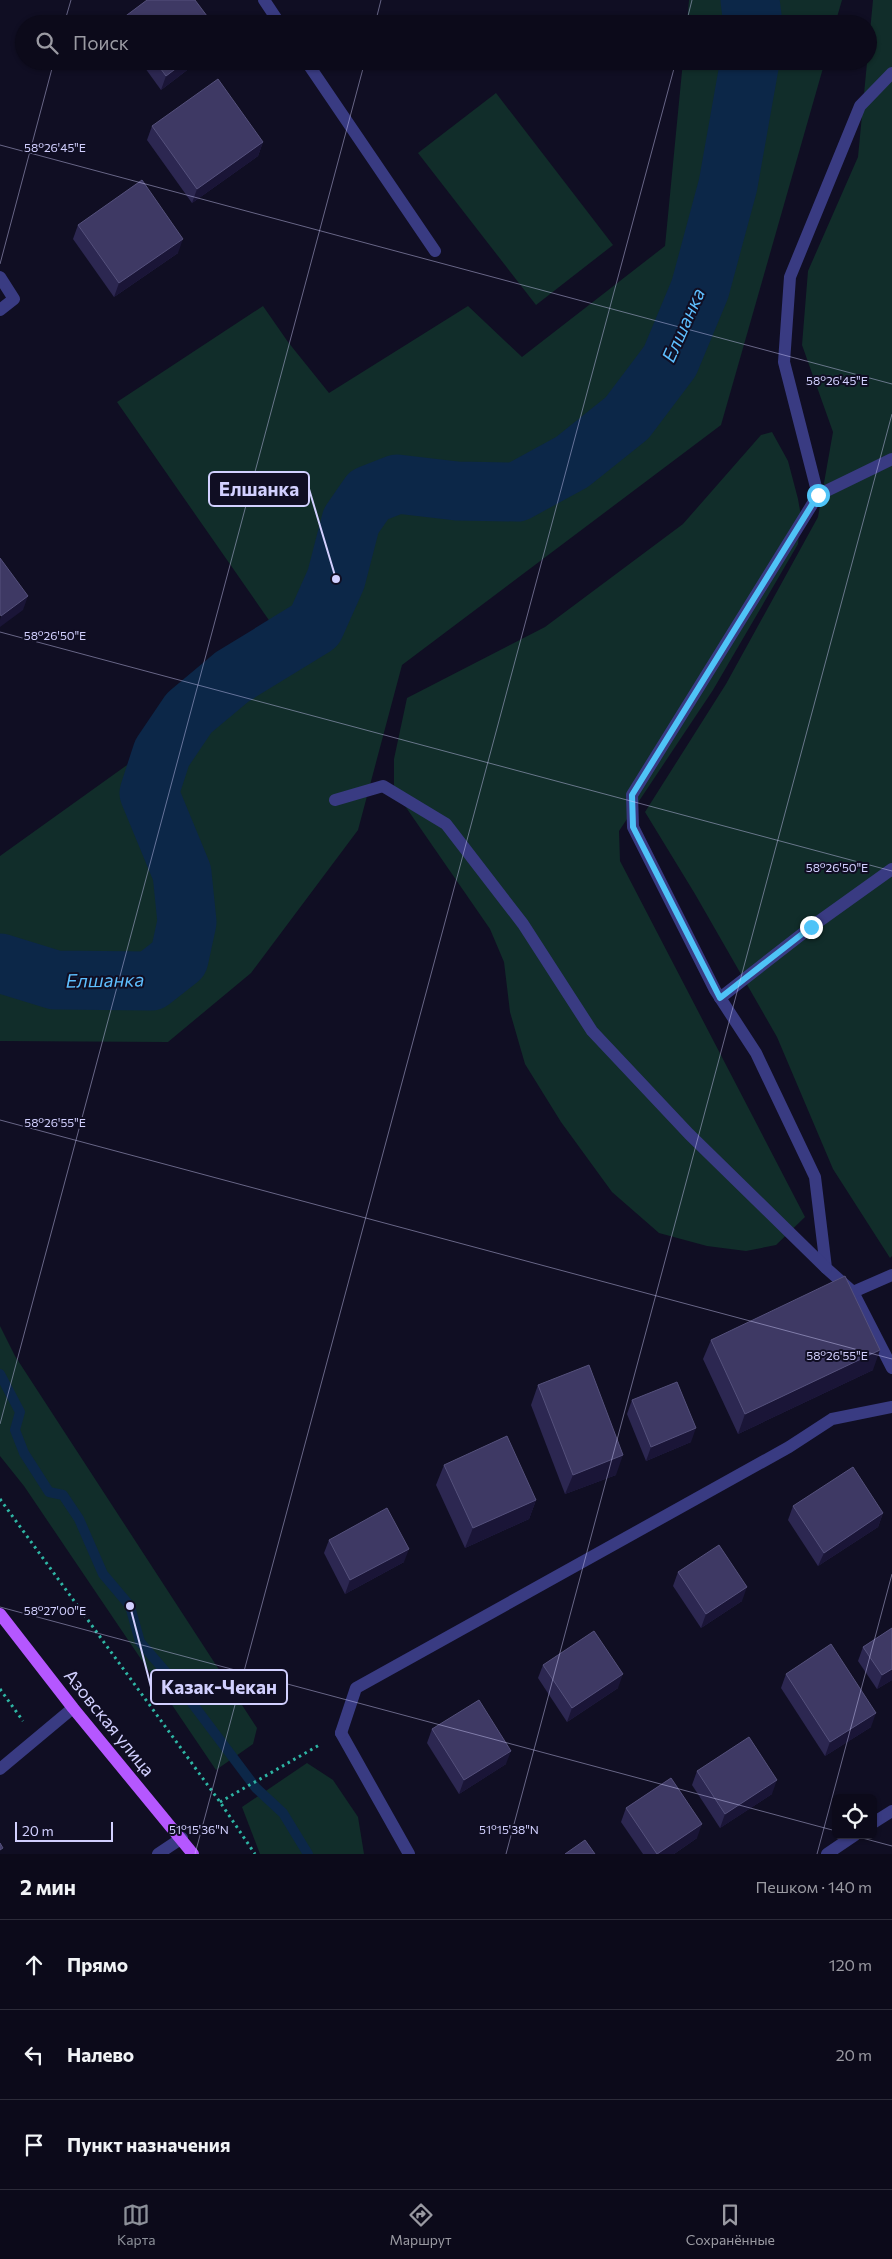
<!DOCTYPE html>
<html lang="ru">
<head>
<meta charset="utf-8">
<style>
	:root { --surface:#0c0a1a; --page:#151323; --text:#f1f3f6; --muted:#9a9aa2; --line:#2c2b39; --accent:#8c9099 }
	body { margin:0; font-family:Commissioner,sans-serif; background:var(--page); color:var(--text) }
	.controls { position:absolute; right:15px; bottom:15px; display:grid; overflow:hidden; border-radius:8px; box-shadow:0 1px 4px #0004 }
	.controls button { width:45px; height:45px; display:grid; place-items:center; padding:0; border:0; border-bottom:1px solid var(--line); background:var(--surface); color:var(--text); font:25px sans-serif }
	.scale { position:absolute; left:15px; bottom:12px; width:98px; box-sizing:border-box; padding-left:5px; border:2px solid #d2d0ff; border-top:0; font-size:14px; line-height:18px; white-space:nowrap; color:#d2d0ff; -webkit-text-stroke:4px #100e23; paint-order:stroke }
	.stop { position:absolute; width:15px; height:15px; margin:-11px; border:4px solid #4fc3f7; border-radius:50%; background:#fff }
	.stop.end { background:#4fc3f7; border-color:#fff; box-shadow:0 1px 5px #0008 }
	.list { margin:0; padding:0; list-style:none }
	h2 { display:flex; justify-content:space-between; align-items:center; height:65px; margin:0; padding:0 20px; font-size:21px }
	h2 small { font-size:16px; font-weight:400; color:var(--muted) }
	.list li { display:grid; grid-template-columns:32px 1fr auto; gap:15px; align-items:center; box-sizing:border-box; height:90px; padding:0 20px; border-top:1px solid var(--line) }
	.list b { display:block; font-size:19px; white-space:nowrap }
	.list em { font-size:16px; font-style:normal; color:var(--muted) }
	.icon { flex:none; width:28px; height:28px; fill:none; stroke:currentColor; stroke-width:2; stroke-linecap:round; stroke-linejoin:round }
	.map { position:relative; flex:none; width:892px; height:1854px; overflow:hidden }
	.search { position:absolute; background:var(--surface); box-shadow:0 1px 4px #0004; left:15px; right:15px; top:15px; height:55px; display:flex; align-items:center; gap:12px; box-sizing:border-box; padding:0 18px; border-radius:28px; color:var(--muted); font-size:19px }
	.sheet { height:335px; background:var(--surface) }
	nav { display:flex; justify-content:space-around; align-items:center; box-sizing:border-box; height:70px; border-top:1px solid var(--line); background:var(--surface); font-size:14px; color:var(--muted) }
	nav a { display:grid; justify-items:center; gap:2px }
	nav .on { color:var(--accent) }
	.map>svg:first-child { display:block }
	.green { fill:#112d2a }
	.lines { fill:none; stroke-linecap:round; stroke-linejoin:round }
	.stream { stroke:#0c2748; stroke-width:10 }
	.river { stroke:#0c2748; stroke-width:59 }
	.path { stroke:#2eb5a4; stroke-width:3; stroke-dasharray:2.5 4; stroke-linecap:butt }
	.service { stroke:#393b82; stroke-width:12 }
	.minor { stroke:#393b82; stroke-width:12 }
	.primary { stroke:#b557ff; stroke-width:12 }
	.wall { fill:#2c2751 }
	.shaded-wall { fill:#1a1537 }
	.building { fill:#3e3964; stroke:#55517c }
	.route { stroke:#4fc3f7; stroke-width:6 }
	.ticks { fill:none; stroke:#d2d0ff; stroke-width:1; stroke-opacity:0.45 }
	.labels { text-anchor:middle; stroke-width:4; stroke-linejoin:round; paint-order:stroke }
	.street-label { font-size:18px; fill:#d2d0ff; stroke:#100e23 }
	.water-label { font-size:19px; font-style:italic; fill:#5ebfff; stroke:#100e23 }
	.ticks-label { font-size:12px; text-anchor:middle; fill:#d2d0ff; stroke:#100e23; stroke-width:4; stroke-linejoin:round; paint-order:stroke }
	.leader { fill:none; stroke:#d2d0ff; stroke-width:2 }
	.callout-dot { fill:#d2d0ff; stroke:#100e23; stroke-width:2 }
	.callout { fill:#100e23; stroke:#d2d0ff; stroke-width:2 }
	.callout-label { font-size:19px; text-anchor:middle; font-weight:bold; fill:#d2d0ff }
</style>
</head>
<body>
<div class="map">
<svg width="892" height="1854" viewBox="0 0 892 1854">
	<rect width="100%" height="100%" fill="#100e23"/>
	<g class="green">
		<path d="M689 0H842L835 24H687Z"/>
		<path d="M873 0H892V1256L890 1258 833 1169 777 1037 695 894 645 812 726 684 818 517 833 432 802 345 808 271 858 157Z"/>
		<path d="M683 61H825L721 425 402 665 358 830 251 973 168 1042 0 1041V856L289 649 117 402 263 306 288 342 329 393 468 306 522 357 665 246Z"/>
		<path d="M496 93 613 245 536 305 418 153Z"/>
		<path d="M772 432 788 461 798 499 801 516 798 544 713 690 619 831 620 861 805 1217 776 1245 746 1251 707 1246 659 1233 612 1192 561 1122 525 1064 510 1012 504 962 490 929 394 790V759L407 698 545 627 683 524 761 435Z"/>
		<path d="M0 1326 15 1356 257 1728 253 1744 216 1770 24 1486 0 1456Z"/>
		<path d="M307 1763 333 1780 358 1817 364 1854H260L242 1807Z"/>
	</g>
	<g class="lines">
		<path class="stream" d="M0 1374 20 1412 15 1430 24 1453 49 1492 63 1495 79 1519 103 1574 130 1606 140 1642 189 1699 256 1788 283 1813 308 1854"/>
		<g class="river">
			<path d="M750 0 753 24"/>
			<path d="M0 963 55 980 151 981 179 959 187 922 182 873 149 793 162 753 189 713 232 677 315 626 336 579 351 521 369 495 397 484 457 491 517 492 572 462 627 418 670 361 700 289 728 185 750 61"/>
		</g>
		<g class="path">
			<path d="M0 1499 220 1802 255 1854"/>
			<path d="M0 1689 23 1721"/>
			<path d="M220 1802 321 1744"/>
		</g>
		<g class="service">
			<path d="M0 277 14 299 0 310"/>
			<path d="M892 459 818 495 632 795 633 827 715 990 756 1053 815 1177 826 1268 853 1292 892 1368"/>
			<path d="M818 495 784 362 790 277 860 106 892 73"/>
			<path d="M335 800 383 786 446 824 523 924 592 1031 689 1134 826 1268"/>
			<path d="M720 998 811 927 892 869"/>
			<path d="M853 1292 892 1275"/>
			<path d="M341 1733 409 1854"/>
			<path d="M0 1769 73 1708"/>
		</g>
		<g class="minor">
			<path d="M264 0 280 24"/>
			<path d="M306 61 435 251"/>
			<path d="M341 1733 356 1688 789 1447 832 1419 892 1407"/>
			<path d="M873 1823 892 1811"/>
			<path d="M158 1854 182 1838"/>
			<path d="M827 1854 855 1835"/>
		</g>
		<path class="primary" d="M0 1614 73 1708 193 1854"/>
	</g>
	<g class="wall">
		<path d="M123 18 213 24H121Z"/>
		<path d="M140 61H199L161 90Z"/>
		<path d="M152 126 263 142 258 156 192 203 147 140Z"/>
		<path d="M78 225 178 253 114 297 73 239Z"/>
		<path d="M711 1340 873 1370 738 1434 703 1359Z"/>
		<path d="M538 1385 616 1475 565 1494 531 1405Z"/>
		<path d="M632 1400 691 1442 646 1461 627 1414Z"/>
		<path d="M444 1465 536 1500 529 1519 465 1548 436 1485Z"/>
		<path d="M793 1506 883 1513 878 1527 818 1566 788 1520Z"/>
		<path d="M329 1540 404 1562 345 1594 324 1553Z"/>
		<path d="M678 1572 742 1601 701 1628 673 1586Z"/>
		<path d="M892 1628V1680L877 1689 858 1661 863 1647Z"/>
		<path d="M543 1665 618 1688 567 1722 538 1678Z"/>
		<path d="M786 1674 871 1727 825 1756 781 1688Z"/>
		<path d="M432 1729 506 1764 459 1794 427 1743Z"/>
		<path d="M697 1771 772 1794 720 1828 692 1785Z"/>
		<path d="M626 1808 697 1838 674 1854H643L621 1822Z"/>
	</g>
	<g class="shaded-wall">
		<path d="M186 61H199L161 90 166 76Z"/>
		<path d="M263 142 258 156 192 203 197 189Z"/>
		<path d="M183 239 178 253 114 297 119 283Z"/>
		<path d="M28 596 23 610 0 627V620L1 616Z"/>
		<path d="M880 1350 873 1370 738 1434 745 1414Z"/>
		<path d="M696 1428 691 1442 646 1461 651 1447Z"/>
		<path d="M623 1455 616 1475 565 1494 573 1475Z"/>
		<path d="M536 1500 529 1519 465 1548 473 1528Z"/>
		<path d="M883 1513 878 1527 818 1566 824 1553Z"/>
		<path d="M409 1549 404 1562 345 1594 350 1580Z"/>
		<path d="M747 1587 742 1601 701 1628 706 1614Z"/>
		<path d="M892 1669V1680L877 1689 882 1675Z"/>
		<path d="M623 1674 618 1688 567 1722 572 1708Z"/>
		<path d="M876 1713 871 1727 825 1756 830 1742Z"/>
		<path d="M511 1751 506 1764 459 1794 464 1780Z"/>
		<path d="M777 1780 772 1794 720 1828 725 1814Z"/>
		<path d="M702 1824 697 1838 674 1854H658Z"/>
	</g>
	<g class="building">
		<path d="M147 0H195L213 24H127L123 18Z"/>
		<path d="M155 61H186L166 76Z"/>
		<path d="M218 79 263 142 197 189 152 126Z"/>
		<path d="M142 180 183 239 119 283 78 225Z"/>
		<path d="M0 558 28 596 1 616 0 614Z"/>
		<path d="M845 1276 880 1350 745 1414 711 1340Z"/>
		<path d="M589 1365 623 1455 573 1475 538 1385Z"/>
		<path d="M677 1382 696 1428 651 1447 632 1400Z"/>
		<path d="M507 1436 536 1500 473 1528 444 1465Z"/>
		<path d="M853 1467 883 1513 824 1553 793 1506Z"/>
		<path d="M387 1508 409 1549 350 1580 329 1540Z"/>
		<path d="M719 1545 747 1587 706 1614 678 1572Z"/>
		<path d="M892 1628V1669L882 1675 863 1647Z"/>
		<path d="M594 1631 623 1674 572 1708 543 1665Z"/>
		<path d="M831 1644 876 1713 830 1742 786 1674Z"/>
		<path d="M479 1700 511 1751 464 1780 432 1729Z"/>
		<path d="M749 1737 777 1780 725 1814 697 1771Z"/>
		<path d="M671 1778 702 1824 657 1854 626 1808Z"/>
		<path d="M585 1840 595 1854H565Z"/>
		<path d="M0 1843 3 1848 0 1850Z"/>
	</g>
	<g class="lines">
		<path class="route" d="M811 927 720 998 633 827 632 795 818 495"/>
	</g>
	<path class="ticks" d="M64 24 71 0M375 24 381 0M686 24 692 0M0 145 892 384M0 264 54 61M0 632 892 871M0 1120 892 1359M0 1424 365 61M0 1607 836 1831M851 1835 892 1846M195 1854 676 61M506 1854 892 414M817 1854 892 1574"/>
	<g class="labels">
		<g class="street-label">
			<text transform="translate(109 1723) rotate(51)" y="6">Азовская улица</text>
		</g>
		<g class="water-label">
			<text transform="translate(683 325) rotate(-66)" y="7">Елшанка</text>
			<text transform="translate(105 980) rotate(-1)" y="7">Елшанка</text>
		</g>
	</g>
	<g class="ticks-label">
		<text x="55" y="152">58°26'45"E</text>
		<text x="837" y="385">58°26'45"E</text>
		<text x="55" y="640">58°26'50"E</text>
		<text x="837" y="872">58°26'50"E</text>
		<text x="55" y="1127">58°26'55"E</text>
		<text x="837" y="1360">58°26'55"E</text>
		<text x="55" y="1615">58°27'00"E</text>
		<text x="199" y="1834">51°15'36"N</text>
		<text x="509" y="1834">51°15'38"N</text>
	</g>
	<path class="leader" d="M336 579L309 489M130 1606L151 1687"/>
	<g class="callout-dot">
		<circle cx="336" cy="579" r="5"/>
		<circle cx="130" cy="1606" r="5"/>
	</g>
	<g class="callout">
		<rect x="209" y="472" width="100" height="34" rx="5"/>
		<rect x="151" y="1670" width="136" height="34" rx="5"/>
	</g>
	<g class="callout-label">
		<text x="259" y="496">Елшанка</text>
		<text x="219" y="1694">Казак-Чекан</text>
	</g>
</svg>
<div class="controls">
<button><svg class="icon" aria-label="locate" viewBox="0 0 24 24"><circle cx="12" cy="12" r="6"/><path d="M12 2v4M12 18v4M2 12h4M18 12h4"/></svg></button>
</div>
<div class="scale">20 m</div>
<div class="stop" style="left:818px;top:495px"></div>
<div class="stop end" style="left:811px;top:927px"></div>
<div class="search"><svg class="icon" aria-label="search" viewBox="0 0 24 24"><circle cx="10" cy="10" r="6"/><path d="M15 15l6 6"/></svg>Поиск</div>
</div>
<section class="sheet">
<h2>2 мин<small>Пешком · 140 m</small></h2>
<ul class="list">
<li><svg class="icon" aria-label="ahead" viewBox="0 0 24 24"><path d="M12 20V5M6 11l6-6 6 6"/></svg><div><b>Прямо</b></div><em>120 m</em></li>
<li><svg class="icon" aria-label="left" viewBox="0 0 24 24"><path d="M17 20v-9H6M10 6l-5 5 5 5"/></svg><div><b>Налево</b></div><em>20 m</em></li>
<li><svg class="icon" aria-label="arrive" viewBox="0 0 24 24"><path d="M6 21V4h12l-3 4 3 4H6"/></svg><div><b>Пункт назначения</b></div></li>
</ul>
</section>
<nav>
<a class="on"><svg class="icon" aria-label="map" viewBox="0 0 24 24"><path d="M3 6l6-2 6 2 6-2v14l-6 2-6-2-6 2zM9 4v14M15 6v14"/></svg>Карта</a>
<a><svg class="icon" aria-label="directions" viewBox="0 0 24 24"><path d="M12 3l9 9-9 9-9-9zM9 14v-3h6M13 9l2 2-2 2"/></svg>Маршрут</a>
<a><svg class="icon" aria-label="saved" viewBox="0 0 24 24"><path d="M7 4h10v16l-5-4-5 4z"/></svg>Сохранённые</a>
</nav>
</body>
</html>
